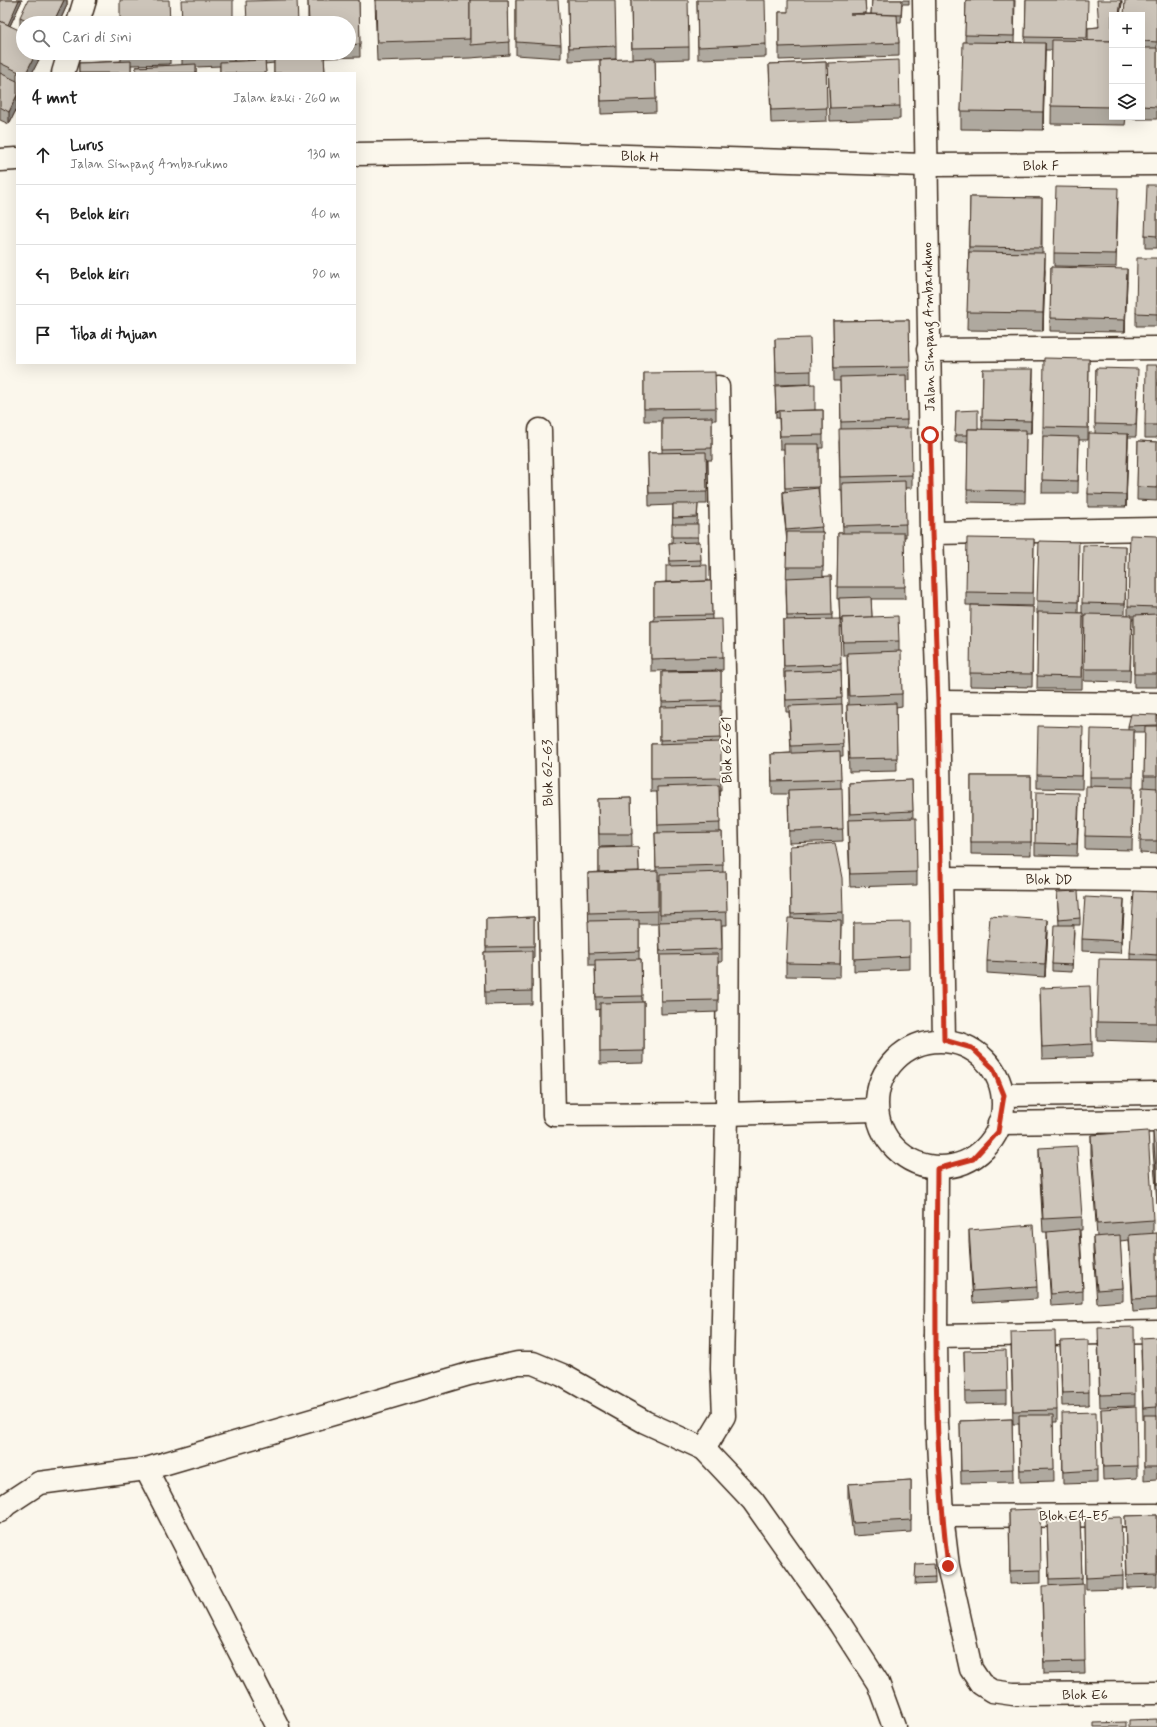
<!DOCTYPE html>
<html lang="id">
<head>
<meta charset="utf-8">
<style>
	:root { --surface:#fff; --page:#f6f6f6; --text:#222; --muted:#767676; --line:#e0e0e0 }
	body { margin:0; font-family:Mynerve,sans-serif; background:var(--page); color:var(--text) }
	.controls { position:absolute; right:12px; top:12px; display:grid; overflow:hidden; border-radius:0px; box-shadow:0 4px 16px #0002 }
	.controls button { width:36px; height:36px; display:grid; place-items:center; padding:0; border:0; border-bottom:1px solid var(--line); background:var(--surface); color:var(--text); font:20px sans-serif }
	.stop { position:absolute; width:12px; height:12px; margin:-9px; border:3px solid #c8321e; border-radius:50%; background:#fff }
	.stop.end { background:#c8321e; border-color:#fff; box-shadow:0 1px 4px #0008 }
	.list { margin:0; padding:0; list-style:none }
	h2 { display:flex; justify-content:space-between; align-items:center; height:52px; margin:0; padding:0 16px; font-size:17px }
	h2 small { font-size:13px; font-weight:400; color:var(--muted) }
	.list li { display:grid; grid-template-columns:26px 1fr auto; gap:12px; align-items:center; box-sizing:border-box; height:60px; padding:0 16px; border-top:1px solid var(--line) }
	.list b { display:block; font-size:15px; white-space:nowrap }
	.list p { margin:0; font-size:13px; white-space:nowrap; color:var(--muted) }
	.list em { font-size:13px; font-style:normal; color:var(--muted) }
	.icon { flex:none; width:22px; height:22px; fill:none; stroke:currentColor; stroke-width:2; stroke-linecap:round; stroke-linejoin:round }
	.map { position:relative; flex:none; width:1157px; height:1727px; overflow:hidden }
	.search { position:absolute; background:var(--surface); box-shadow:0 4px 16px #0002; left:16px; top:16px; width:340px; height:44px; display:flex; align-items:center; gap:10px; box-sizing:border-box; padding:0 14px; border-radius:22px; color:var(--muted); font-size:15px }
	.panel { position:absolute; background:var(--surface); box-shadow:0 4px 16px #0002; left:16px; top:72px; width:340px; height:292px; border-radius:0px }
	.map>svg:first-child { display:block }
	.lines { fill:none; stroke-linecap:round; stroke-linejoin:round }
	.street-casing { stroke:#3b2a1e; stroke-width:25 }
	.street { stroke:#fbf7ec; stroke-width:22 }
	.wall { fill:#afa99f; stroke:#3b2a1e }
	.shaded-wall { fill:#8f8982; stroke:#3b2a1e }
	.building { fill:#ccc4b9; stroke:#3b2a1e }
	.route { stroke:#c8321e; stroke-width:5 }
	.labels { text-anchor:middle; stroke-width:4; stroke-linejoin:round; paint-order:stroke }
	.street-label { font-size:14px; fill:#3b2a1e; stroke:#fbf7ec }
</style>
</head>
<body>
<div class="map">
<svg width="1157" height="1727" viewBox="0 0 1157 1727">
	<rect width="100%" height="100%" fill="#fbf7ec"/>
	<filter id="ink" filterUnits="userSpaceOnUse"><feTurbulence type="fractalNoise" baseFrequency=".025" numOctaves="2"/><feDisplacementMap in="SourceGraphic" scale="8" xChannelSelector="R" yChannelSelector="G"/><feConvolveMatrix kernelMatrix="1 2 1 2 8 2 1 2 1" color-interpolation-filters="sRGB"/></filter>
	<g filter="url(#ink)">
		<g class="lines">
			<defs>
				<g id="street">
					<path d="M924 0 932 533 938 702 944 1040"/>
					<path d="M78 23 85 0"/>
					<path d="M63 73 69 53"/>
					<path d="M355 154 495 152 925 165 1157 164"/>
					<path d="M0 160 17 159"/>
					<path d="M928 350 1157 348"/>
					<path d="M540 430 554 1115 727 1114 875 1110"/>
					<path d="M932 533 1157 529"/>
					<path d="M938 702 1157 704"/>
					<path d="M941 878 1157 880"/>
					<circle cx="940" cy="1104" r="63"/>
					<path d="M1004 1095 1157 1093"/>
					<path d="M999 1123 1157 1121"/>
					<path d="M937 1169 936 1336 937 1423 942 1516 948 1566 971 1669 981 1684 992 1691 1013 1694 1157 1693"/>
					<path d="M936 1336 1157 1332"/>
					<path d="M704 1449 724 1416 722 1369 727 1114 728 860 718 387"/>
					<path d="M146 1469 278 1727"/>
					<path d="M0 1511 7 1504 39 1483 146 1469 469 1374 518 1363H533L562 1375 645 1422 704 1449 753 1501 840 1624 878 1683 894 1727"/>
					<path d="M942 1516 1157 1515"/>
				</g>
			</defs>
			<use href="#street" class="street-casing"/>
			<use href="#street" class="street"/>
		</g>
		<g class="wall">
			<path d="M0 0H22L10 26 42 53 32 73H17V108L9 124 0 120Z"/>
			<path d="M67 0V5L59 23H23V31L20 29V17Z"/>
			<path d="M308 0H359L360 57 324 58 325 73H274V63L265 64 266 73H220V66L196 67V73H136V67L182 65V53H234V61H248L247 53H299V57H309V53H349V23H308Z"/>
			<path d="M375 0H508L509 55 470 58 377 61Z"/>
			<path d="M516 0 561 45V58L516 55Z"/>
			<path d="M568 0 616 46V59L569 61Z"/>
			<path d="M631 0 689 47V59L655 60 656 112 601 114 600 60 632 59Z"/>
			<path d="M697 0 766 44V57L698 59Z"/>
			<path d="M865 0 866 14H871L872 0H909V4H902L901 22H897L899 43V56L779 60V12H788Z"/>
			<path d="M966 0H1015L1014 43H1025L1026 0 1088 28 1098 27 1122 0V4L1112 15V117H1126L1125 125 1051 124 1052 50H1045L1043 130 961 129V111L965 42Z"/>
			<path d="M1157 0V119H1133V117H1142V15Z"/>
			<path d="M121 53H170V64L131 65V73H79V63L121 61Z"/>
			<path d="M826 62 827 121 771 123 769 64Z"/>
			<path d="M828 63 900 106V119L830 121Z"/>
			<path d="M1157 185V248H1145V235Z"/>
			<path d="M970 197 1042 198V253L1045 271 1043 331 967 330Z"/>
			<path d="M1118 201 1116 267 1054 266V253Z"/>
			<path d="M1157 258V326H1136V313Z"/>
			<path d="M1051 267 1127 281 1125 332 1050 331Z"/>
			<path d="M909 320 910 380H906L907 428 912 475V488H905L906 537H904L905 599H871L872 617 899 641V651L902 694V706L896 707 897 771 849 772 847 717V705H848L847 655H843L842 627H840L839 599H837L838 533H843L842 490H840L839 442 841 429 840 381H834L833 321Z"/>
			<path d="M775 339 811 371V384L776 385Z"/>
			<path d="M1089 359 1088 440H1079L1078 493H1042L1043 440V427Z"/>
			<path d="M1157 365V438H1145V425Z"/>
			<path d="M1096 368 1138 382 1136 437H1128L1126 507H1088V494L1095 433Z"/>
			<path d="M983 369 1033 382 1031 433H1026L1025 503 967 502 968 442H955L956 411 978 429 982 430Z"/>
			<path d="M644 373 716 408V420H712V460H706L707 504H698L697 524 698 542H700L701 565 707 581H711L712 619 723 657V670L651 671V621H654V583L666 582 670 566 669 543H672L673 505 649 506 648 453H662V421H644Z"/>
			<path d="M775 386 815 410H823V448H819V500L822 532H823V577L831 576 832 619 841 664 843 756H840L843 841 789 843 788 794H772L771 754 791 753 789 712H786L785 678H784L783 633V620H787L786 591 787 542 783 504V492L785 491 784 449H780L779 418H776Z"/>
			<path d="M1138 441 1157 442V501L1137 500Z"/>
			<path d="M1157 536V687H1134V619H1132L1130 682 1084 681 1085 616H1083L1082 689H1037L1038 614H1037V601L1079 555 1078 613H1082V603L1126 546 1125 615H1128V606Z"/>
			<path d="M1034 539 1033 606 966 605V592Z"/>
			<path d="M1033 607 1032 687 970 686V673Z"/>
			<path d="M721 671V713H720L721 791H719L720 832H722L723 873 726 872 727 925H722V962H718V1012L661 1014 660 963 659 934V922H660V880H658V924H639V959H641L642 1002H644V1063L600 1064V1009L596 1010 595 965H589L588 873 599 872V848L638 847 639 872 656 871 655 833H658L657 792H651V744H660V707H662V672Z"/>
			<path d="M1157 715V854L1140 853V841L1144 787 1145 732H1134L1133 787V800L1132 850 1085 849V836L1090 786V777L1128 730V726Z"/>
			<path d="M1083 740 1082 789 1037 788V775Z"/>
			<path d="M971 776H1031V855L971 854Z"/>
			<path d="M912 780 913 818 917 872V885L850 887 848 833V820H849V783Z"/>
			<path d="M631 798 632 846 599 847 598 799Z"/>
			<path d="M1079 806 1077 856 1035 855V843Z"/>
			<path d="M790 846 843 912V925H841L840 977 786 976V963L791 919Z"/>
			<path d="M1057 892 1080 918V925H1071L1074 932 1072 972 1052 971V964L1059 925Z"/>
			<path d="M1157 892V1042L1097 1040V1022L1130 959V953Z"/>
			<path d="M1124 911 1121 953 1082 951V939Z"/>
			<path d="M534 917V958H532V1004L485 1005 484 952H486V919Z"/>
			<path d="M854 923 910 956V969L854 971Z"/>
			<path d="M1048 932 1045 977 987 973V961Z"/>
			<path d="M1040 988 1092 1044V1057L1042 1059Z"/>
			<path d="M1153 1131H1157V1203L1153 1150Z"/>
			<path d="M1091 1135 1153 1220V1234L1157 1233V1310L1133 1312 1129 1240 1120 1241 1123 1288V1301L1097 1303 1093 1250V1237H1097L1091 1153Z"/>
			<path d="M1039 1148 1082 1217V1230H1080L1083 1291V1304L1051 1306 1047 1244V1232H1043L1039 1161Z"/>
			<path d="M969 1230 1037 1287V1299L973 1303 969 1242Z"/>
			<path d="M1157 1337V1479L1144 1480V1420H1143L1141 1350Z"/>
			<path d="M1060 1341 1089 1392V1405L1062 1406Z"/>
			<path d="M1098 1341 1135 1394V1406L1100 1407Z"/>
			<path d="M1011 1345 1057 1410V1422H1053L1054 1481 1020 1482 1019 1424H1013Z"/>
			<path d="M964 1351 1007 1391V1403L965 1404Z"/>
			<path d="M1101 1409 1137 1466V1478L1103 1480Z"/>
			<path d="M1012 1419 1013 1482 961 1483 960 1421Z"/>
			<path d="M1062 1425 1097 1470V1483L1063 1484Z"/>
			<path d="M911 1480V1532L853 1536 848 1497V1484Z"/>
			<path d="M1009 1510 1041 1570V1583L1010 1584Z"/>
			<path d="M1157 1515V1587L1127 1588 1125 1516Z"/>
			<path d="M1080 1517 1085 1673 1044 1674 1042 1598 1049 1585 1047 1518Z"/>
			<path d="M1085 1518 1123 1576V1589L1086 1590Z"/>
			<path d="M916 1564 935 1577V1584L915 1585Z"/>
		</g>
		<g class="shaded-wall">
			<path d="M19 0H22L5 36V30Z"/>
			<path d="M64 0H67V5L59 23H53Z"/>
			<path d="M1121 0 1122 4 1120 15H1119Z"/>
			<path d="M1045 43V62L1043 130V112Z"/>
			<path d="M36 53H42V54L32 73H26Z"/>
			<path d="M17 95V108L9 124V112Z"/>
			<path d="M1045 253V271L1043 331V313Z"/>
			<path d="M1127 269V281L1125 332V320Z"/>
			<path d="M1033 369V382L1031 433V421Z"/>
			<path d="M1128 434V447L1126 507V495Z"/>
			<path d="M1124 899V911L1121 953V941Z"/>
			<path d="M1048 920V932L1045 977V964Z"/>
		</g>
		<g class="building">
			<path d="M0 0H19L8 25 0 21Z"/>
			<path d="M28 0H64L53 23H33L20 17Z"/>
			<path d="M120 0H169L170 23H120Z"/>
			<path d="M181 0H233V23H182Z"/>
			<path d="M284 0H297L298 23H247L246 1Z"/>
			<path d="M308 0H359L360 44 349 45V23H309Z"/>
			<path d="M376 0H470V39L377 42Z"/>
			<path d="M470 0H508L509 42 470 45Z"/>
			<path d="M516 0H558L561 45 516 42Z"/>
			<path d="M568 0H615L616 46 569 48Z"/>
			<path d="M631 0H688L689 47 632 48Z"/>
			<path d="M697 0H765L766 44 698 47Z"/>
			<path d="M788 0H865L866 13 850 14 897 15 899 43 779 47V12H788Z"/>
			<path d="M872 0H902L901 15 871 14Z"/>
			<path d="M966 0H1014V36L965 35Z"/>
			<path d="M1026 0H1088L1087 38 1025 37Z"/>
			<path d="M1097 0H1121L1119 15H1112V41H1088V28L1099 27Z"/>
			<path d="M1125 0H1157V42L1142 41V15H1124Z"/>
			<path d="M0 21 23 32V53H36L26 73H21L0 63Z"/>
			<path d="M1052 40 1112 41V107L1051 106Z"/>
			<path d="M963 42 1045 43 1043 112 961 111Z"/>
			<path d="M1142 48H1157V107L1142 106Z"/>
			<path d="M182 53H234L182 55Z"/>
			<path d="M324 56 325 73H274V58Z"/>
			<path d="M655 58 656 99 601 101 600 60Z"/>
			<path d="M265 60 266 73H220V62Z"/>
			<path d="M899 60 900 106 830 108 828 63Z"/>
			<path d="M131 61V73H79V63Z"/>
			<path d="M826 62 827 108 771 110 769 64Z"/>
			<path d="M196 64V73H136V67Z"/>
			<path d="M0 73 17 81V95L9 112 0 107Z"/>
			<path d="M1147 185H1157V236L1145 235Z"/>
			<path d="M1056 187 1118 188 1116 254 1054 253Z"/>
			<path d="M970 197 1042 198 1041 248 969 247Z"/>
			<path d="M969 252 1045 253 1043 313 967 312Z"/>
			<path d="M1137 258H1157V314L1136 313Z"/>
			<path d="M1051 267 1127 269 1125 320 1050 318Z"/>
			<path d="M909 320 910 367 834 368 833 321Z"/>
			<path d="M810 338 811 371 776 372 775 339Z"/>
			<path d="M1044 358 1089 359 1088 428 1043 427Z"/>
			<path d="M1146 365H1157V425H1145Z"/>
			<path d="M1096 368 1138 369 1136 425 1095 424Z"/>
			<path d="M983 369H1033L1031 421 982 420Z"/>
			<path d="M715 372 716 408 644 409V373Z"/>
			<path d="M906 375 907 420 841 422 840 377Z"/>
			<path d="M815 384V410L779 411 776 412 775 386Z"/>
			<path d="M823 410V435L780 436 779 411Z"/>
			<path d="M978 410V429H968V435H955L956 411Z"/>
			<path d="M712 417V448L662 449V418Z"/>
			<path d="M911 428 912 475 840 477 839 429Z"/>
			<path d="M968 429 1026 430 1025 491 967 490Z"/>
			<path d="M1089 433 1128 434 1126 495 1088 494Z"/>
			<path d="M1043 436 1079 437 1078 481 1042 480Z"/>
			<path d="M1138 441 1157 442V488L1137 487Z"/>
			<path d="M784 444H819V487L785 488Z"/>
			<path d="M706 452 707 492 649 493 648 453Z"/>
			<path d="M905 481 906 524 843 526 842 483Z"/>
			<path d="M818 488 822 527 786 530 783 492Z"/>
			<path d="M673 504H698L697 517 673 518Z"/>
			<rect x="672" y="524" width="26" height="13"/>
			<path d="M787 532H823V567H786Z"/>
			<path d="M838 533H904L905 587H837Z"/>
			<path d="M1130 535 1157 536V607L1128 606Z"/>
			<path d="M967 538 1034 539 1033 593 966 592Z"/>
			<path d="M1039 541 1079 542 1078 602 1037 601Z"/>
			<path d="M700 542 701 560 670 561 669 543Z"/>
			<path d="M1083 545 1126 546 1125 604 1082 603Z"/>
			<path d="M707 565V581L666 582V566Z"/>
			<path d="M831 576 832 615 787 616 786 578Z"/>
			<path d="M711 581 712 615 654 616V583Z"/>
			<path d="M871 597 872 617 842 618V621H840L839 598Z"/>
			<path d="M971 605 1033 607 1032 674 970 673Z"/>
			<path d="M1038 612 1083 613 1082 677 1037 676Z"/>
			<path d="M1085 614 1132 615 1130 669H1084Z"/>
			<path d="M1157 614V674H1134V615Z"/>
			<path d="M898 616 899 641 843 642 842 618Z"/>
			<path d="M722 619 723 657 651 659V621Z"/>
			<path d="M840 619 841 664 784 666 783 620Z"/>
			<path d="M901 651 902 694 849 696 847 653Z"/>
			<path d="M841 670 842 698 786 700 785 672Z"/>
			<path d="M721 671V700L662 702V672Z"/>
			<path d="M896 703 897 758 849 759 847 705Z"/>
			<path d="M842 704 843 744 791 746 789 706Z"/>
			<path d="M720 706 721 738 660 740V707Z"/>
			<path d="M1131 714 1157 715V725L1128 726Z"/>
			<path d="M1038 726 1083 727 1082 776 1037 775Z"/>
			<path d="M1145 726H1157V776H1144Z"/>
			<path d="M1091 729 1134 730 1133 777H1090Z"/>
			<path d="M721 742V778L651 779V744Z"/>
			<path d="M840 751 841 779 772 781 771 754Z"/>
			<rect x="971" y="776" width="60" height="66"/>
			<path d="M912 780 913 811 850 814 849 783Z"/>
			<path d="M719 785 720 823 658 825 657 787Z"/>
			<path d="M1086 786 1133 787 1132 837 1085 836Z"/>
			<path d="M1142 787 1157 788V841H1140Z"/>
			<path d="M842 788 843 829 789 831 788 790Z"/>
			<path d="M1036 792 1079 793 1077 844 1035 843Z"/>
			<path d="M631 798 632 834H599L598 799Z"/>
			<path d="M916 818 917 872 850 874 848 820Z"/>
			<path d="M722 832 723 865 656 867 655 833Z"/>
			<path d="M835 843 842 878 843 912 791 914 790 846Z"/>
			<path d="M638 847 639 871 599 872V848Z"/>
			<path d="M658 871V911L589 913 588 873Z"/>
			<path d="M726 872 727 912 660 914V874Z"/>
			<path d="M1078 891 1080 918 1059 920 1057 892Z"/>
			<path d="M1134 891 1157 892V955L1130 953Z"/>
			<path d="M1085 897 1124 899 1121 941 1082 939Z"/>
			<path d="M990 916 1048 920 1045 964 987 961Z"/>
			<path d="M534 917V946L486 947V919Z"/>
			<path d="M788 918 841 920 840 964 786 963Z"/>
			<path d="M639 920V951L589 953 588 921Z"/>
			<path d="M721 920 722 949 660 951 659 922Z"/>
			<path d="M910 922V956L854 959V923Z"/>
			<path d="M1054 925H1074L1072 965 1052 964Z"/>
			<path d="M532 951V991L485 992 484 952Z"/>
			<path d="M718 954V1000L661 1001 660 955Z"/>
			<path d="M641 959 642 996 596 997 595 960Z"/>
			<path d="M1099 959 1157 960V1023L1097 1022Z"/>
			<path d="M1090 986 1092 1044 1042 1047 1040 988Z"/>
			<path d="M644 1002V1051L600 1052V1003Z"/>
			<path d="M1148 1131 1153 1220 1097 1224 1091 1135Z"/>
			<path d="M1153 1131H1157V1185Z"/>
			<path d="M1077 1146 1082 1217 1043 1219 1039 1148Z"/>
			<path d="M1033 1225 1037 1287 973 1291 969 1230Z"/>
			<path d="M1079 1229 1083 1291 1051 1294 1047 1232Z"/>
			<path d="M1157 1233V1298L1133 1299 1129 1235Z"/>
			<path d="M1120 1235 1123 1288 1097 1290 1093 1237Z"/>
			<path d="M1134 1327 1135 1394 1100 1395 1098 1328Z"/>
			<path d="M1055 1331 1057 1410 1013 1411 1011 1332Z"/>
			<path d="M1157 1337V1407L1143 1408 1141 1338Z"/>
			<path d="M1088 1340 1089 1392 1062 1393 1060 1341Z"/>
			<path d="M1006 1350 1007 1391 965 1392 964 1351Z"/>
			<path d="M1136 1407 1137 1466 1103 1467 1101 1409Z"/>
			<path d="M1096 1412 1097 1470 1063 1472 1062 1413Z"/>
			<path d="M1019 1415H1053L1054 1469 1020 1470Z"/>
			<rect x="1144" y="1415" width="13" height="52"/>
			<path d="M1012 1419 1013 1469 961 1471 960 1421Z"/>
			<path d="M911 1480V1520L853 1523 848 1484Z"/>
			<path d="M1040 1509 1041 1570 1010 1571 1009 1510Z"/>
			<path d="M1157 1515V1574L1127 1575 1125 1516Z"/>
			<path d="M1080 1517 1082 1578 1049 1579 1047 1518Z"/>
			<path d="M1121 1517 1123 1576 1086 1578 1085 1518Z"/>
			<path d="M934 1563 935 1577 915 1578 916 1564Z"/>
			<path d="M1084 1584 1085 1661 1044 1662 1042 1586Z"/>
			<path d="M1157 1719V1727H1129V1720Z"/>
			<path d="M1126 1722V1727H1094V1723Z"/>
		</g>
	</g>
	<g class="lines" filter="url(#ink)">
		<path class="route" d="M930 435 932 533 938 702 944 1040 972 1048 993 1068 1004 1095 998 1132 973 1159 937 1169C936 1301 932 1434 948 1566"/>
	</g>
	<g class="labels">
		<g class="street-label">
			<text transform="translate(640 156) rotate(2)" y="5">Blok H</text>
			<text x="1041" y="170">Blok F</text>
			<text transform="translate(928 327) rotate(-91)" y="5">Jalan Simpang Ambarukmo</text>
			<text transform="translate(726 750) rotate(-91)" y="5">Blok G2-G1</text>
			<text transform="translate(547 773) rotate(-91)" y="5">Blok G2-G3</text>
			<text transform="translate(1049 879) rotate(1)" y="5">Blok DD</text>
			<text x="1074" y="1520">Blok E4-E5</text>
			<text x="1085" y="1699">Blok E6</text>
		</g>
	</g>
</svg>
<div class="controls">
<button>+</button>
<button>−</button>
<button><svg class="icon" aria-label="layers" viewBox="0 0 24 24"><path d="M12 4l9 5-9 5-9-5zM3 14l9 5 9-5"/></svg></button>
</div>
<div class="stop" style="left:930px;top:435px"></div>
<div class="stop end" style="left:948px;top:1566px"></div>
<div class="search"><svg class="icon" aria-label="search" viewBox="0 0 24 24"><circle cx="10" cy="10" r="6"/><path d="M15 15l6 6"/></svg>Cari di sini</div>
<section class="panel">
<h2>4 mnt<small>Jalan kaki · 260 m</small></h2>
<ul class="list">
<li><svg class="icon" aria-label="ahead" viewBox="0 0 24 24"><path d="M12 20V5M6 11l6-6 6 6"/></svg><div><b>Lurus</b><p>Jalan Simpang Ambarukmo</p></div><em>130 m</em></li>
<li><svg class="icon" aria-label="left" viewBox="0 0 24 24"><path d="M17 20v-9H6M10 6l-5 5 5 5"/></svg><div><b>Belok kiri</b></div><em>40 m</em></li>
<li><svg class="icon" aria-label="left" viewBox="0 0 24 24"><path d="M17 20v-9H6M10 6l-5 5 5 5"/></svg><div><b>Belok kiri</b></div><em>90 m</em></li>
<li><svg class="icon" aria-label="arrive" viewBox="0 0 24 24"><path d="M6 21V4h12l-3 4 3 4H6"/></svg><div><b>Tiba di tujuan</b></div></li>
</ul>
</section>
</div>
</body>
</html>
